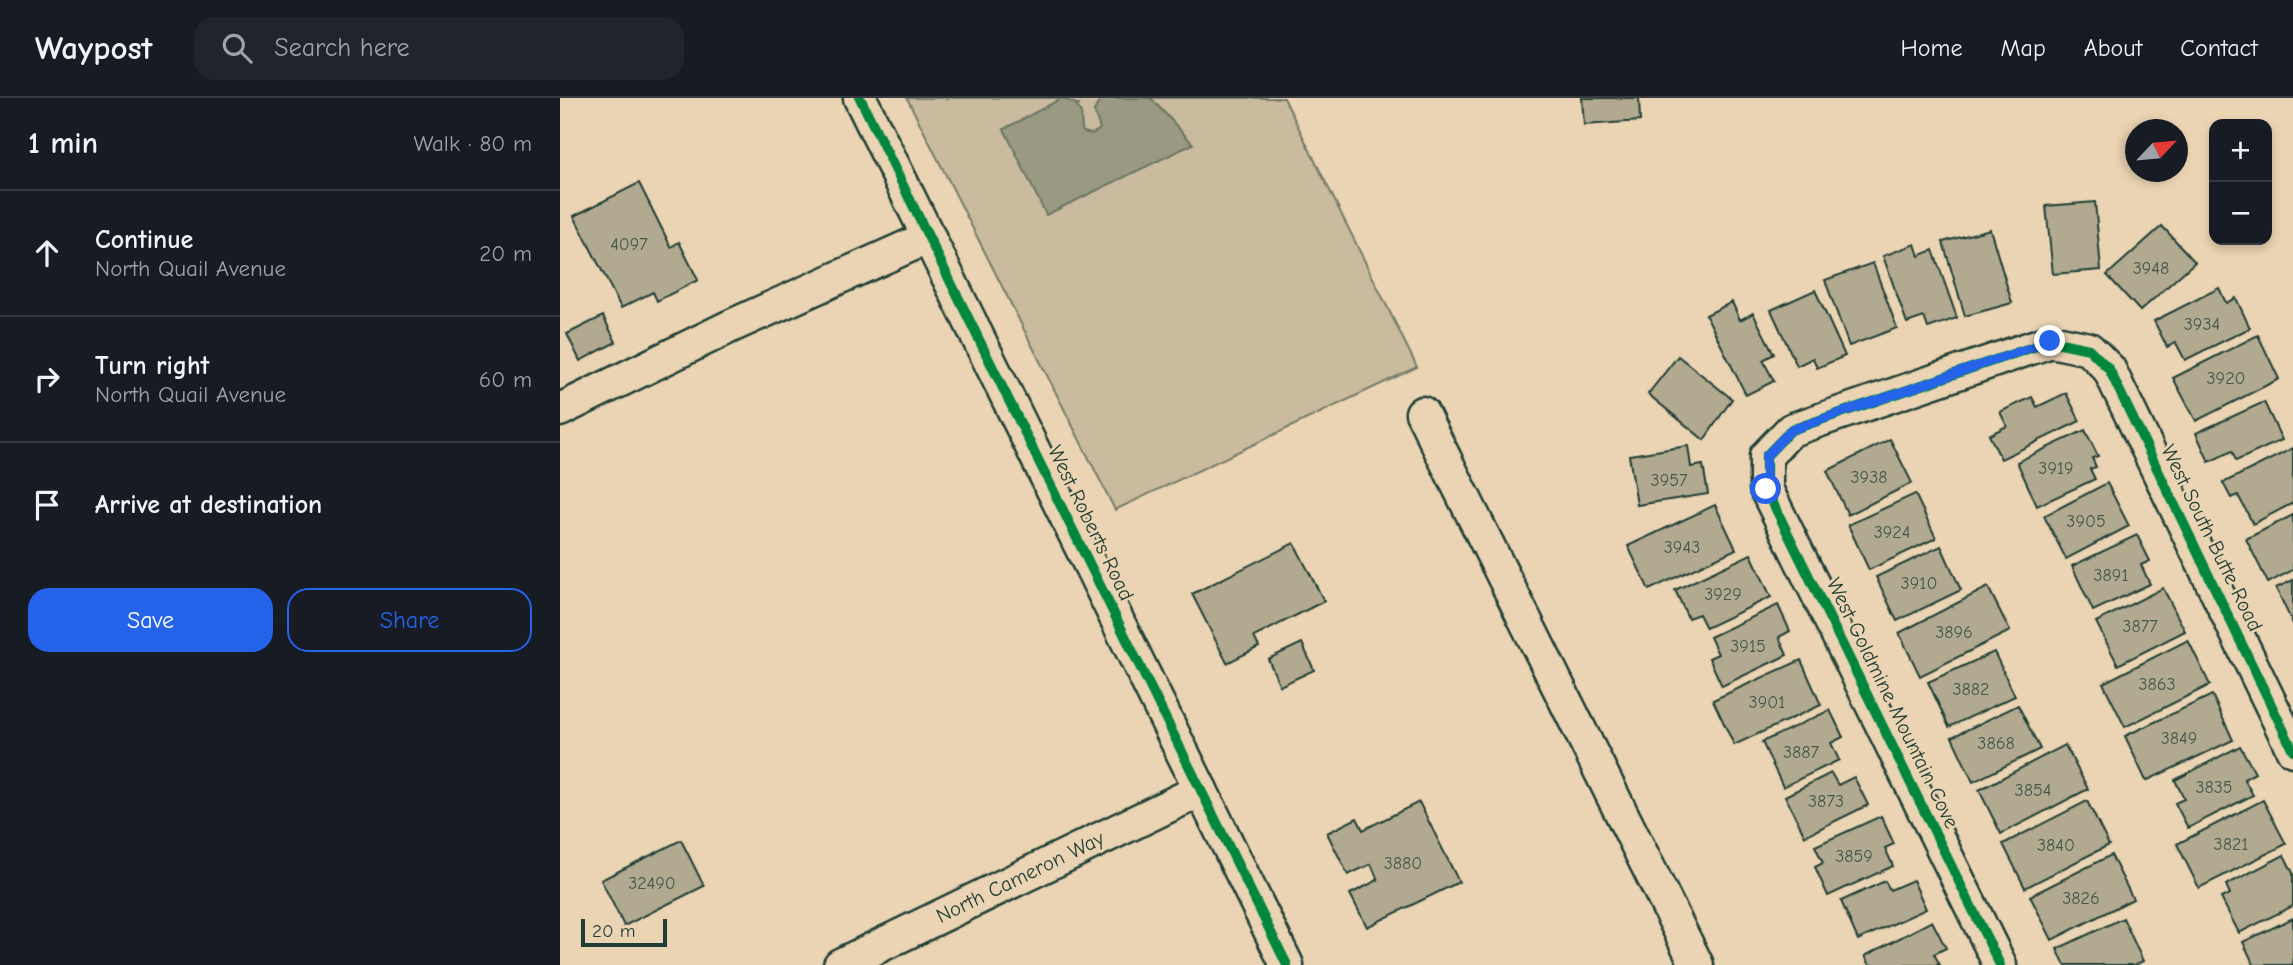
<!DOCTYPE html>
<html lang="en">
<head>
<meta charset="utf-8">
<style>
	:root { --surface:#171b24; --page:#20242c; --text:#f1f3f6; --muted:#9ea1a6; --line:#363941; --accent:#2563eb }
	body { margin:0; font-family:"Comic Neue",sans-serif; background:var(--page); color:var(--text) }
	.controls { position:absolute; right:21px; top:21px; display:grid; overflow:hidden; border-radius:14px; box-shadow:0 4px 10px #0003 }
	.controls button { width:63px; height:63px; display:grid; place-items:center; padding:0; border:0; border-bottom:2px solid var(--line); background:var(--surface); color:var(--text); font:35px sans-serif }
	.compass { position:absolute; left:1565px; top:21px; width:63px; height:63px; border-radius:50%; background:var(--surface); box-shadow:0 4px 10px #0003; rotate:64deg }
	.scale { position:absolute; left:21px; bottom:18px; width:86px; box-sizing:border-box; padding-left:7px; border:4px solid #1f3d34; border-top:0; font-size:19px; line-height:24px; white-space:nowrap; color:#1f3d34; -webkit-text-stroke:5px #ebd4b3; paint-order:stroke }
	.stop { position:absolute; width:21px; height:21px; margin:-16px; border:5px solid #2563eb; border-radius:50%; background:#fff }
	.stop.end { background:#2563eb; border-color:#fff; box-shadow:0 2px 7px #0008 }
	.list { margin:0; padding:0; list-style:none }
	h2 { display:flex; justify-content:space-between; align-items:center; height:91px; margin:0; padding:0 28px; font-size:30px }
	h2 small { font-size:23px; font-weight:400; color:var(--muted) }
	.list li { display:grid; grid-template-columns:46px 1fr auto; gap:21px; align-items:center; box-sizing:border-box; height:126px; padding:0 28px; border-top:2px solid var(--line) }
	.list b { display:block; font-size:26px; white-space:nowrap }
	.list p { margin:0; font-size:23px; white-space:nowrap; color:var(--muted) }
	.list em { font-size:23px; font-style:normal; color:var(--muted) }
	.actions { display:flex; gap:14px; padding:21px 28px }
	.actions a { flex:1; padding:16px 0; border:2px solid var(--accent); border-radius:21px; text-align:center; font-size:24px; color:var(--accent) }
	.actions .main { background:var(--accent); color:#fff }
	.icon { flex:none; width:38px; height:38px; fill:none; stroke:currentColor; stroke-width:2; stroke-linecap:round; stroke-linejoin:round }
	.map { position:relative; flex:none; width:1733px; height:867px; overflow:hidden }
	header { display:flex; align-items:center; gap:42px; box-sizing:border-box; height:98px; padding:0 35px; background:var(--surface); border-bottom:2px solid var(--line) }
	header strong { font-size:33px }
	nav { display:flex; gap:38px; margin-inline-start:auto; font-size:24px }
	.search { width:490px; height:63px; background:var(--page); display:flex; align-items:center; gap:18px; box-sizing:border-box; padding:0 24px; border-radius:21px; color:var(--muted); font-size:26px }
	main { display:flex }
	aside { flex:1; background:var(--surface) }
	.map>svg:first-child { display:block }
	.green { fill:#cabb9e; stroke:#747c69; stroke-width:2 }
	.water { fill:#9a9981; stroke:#697462; stroke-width:2 }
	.building { fill:#b2aa90; stroke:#1f3d34; stroke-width:2 }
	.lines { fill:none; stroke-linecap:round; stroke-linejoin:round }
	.minor-casing { stroke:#1f3d34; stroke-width:37 }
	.minor { stroke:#ebd4b3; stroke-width:32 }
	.cycleway-casing { stroke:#ebd4b3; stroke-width:15 }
	.cycleway { stroke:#00873e; stroke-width:10 }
	.route { stroke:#2563eb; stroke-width:9 }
	.labels { text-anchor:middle; stroke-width:5; stroke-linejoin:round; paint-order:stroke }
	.number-label { font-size:18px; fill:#44584b }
	.street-label { font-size:21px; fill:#1f3d34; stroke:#ebd4b3 }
</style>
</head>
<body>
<header>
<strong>Waypost</strong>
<div class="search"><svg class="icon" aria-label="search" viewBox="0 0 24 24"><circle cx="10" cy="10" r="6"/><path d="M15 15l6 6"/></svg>Search here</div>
<nav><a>Home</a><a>Map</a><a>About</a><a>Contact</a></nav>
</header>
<main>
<aside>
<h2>1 min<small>Walk · 80 m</small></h2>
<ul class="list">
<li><svg class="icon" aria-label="ahead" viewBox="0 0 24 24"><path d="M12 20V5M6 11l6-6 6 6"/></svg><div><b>Continue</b><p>North Quail Avenue</p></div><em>20 m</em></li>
<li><svg class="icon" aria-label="right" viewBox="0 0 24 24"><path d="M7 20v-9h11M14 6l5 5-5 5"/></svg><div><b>Turn right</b><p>North Quail Avenue</p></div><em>60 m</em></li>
<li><svg class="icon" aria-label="arrive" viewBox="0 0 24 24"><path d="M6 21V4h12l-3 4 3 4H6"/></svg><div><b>Arrive at destination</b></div></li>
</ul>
<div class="actions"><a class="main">Save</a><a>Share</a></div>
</aside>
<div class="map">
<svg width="1733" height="867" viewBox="0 0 1733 867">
	<rect width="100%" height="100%" fill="#ebd4b3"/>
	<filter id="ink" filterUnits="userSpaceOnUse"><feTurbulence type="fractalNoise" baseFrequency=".0143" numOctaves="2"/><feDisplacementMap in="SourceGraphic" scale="14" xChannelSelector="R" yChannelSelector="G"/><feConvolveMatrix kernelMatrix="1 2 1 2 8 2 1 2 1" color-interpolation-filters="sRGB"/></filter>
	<g filter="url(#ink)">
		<path class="green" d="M347 0H724L857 269 555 412Z"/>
		<path class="water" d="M502 0 519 7 517 9C525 17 519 25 523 34L532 36 540 31 534 13 541 0H591L633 46 486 117 444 31Z"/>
		<g class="building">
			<path d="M1022 0H1079L1080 23 1024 27Z"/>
			<path d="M79 85 111 149 119 144 138 182 97 203 93 194 61 210 14 118Z"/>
			<path d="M1535 104 1541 172 1493 176 1486 108Z"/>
			<path d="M1602 128 1635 164 1580 213 1547 177Z"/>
			<path d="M1430 131 1452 205 1405 218 1383 144Z"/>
			<path d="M1355 146 1359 158 1373 152 1397 220 1368 230 1364 219 1347 225 1323 158Z"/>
			<path d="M1313 165 1337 230 1289 248 1265 182Z"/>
			<path d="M1659 190 1666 205 1676 200 1690 230 1625 262 1616 245 1607 249 1594 223Z"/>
			<path d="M1255 192 1285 258 1257 270 1253 260 1237 268 1211 212Z"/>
			<path d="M1172 204 1180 222 1193 215 1214 256 1203 262 1214 283 1186 297 1146 217Z"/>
			<path d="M43 218 56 244 20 263 7 236Z"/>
			<path d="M1698 237 1719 281 1636 323 1613 280Z"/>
			<path d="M1118 258 1172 301 1144 342 1088 296Z"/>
			<path d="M1506 295 1520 323 1441 361 1429 337 1447 328 1440 314 1472 299 1477 309Z"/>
			<path d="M1704 304 1722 342 1676 363 1672 353 1649 364 1636 335Z"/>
			<path d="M1525 332 1538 358 1532 360 1536 369 1530 371 1535 381 1477 408 1457 364Z"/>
			<path d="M1330 341 1352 385 1288 417 1267 373Z"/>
			<path d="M1128 348 1131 369 1143 367 1148 396 1077 407 1069 357Z"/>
			<path d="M1733 350V405L1693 426 1678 397 1671 400 1663 385Z"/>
			<path d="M1547 385 1569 428 1506 461 1484 418Z"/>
			<path d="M1355 396 1376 440 1309 472 1288 427Z"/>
			<path d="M1155 407 1176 451 1089 492 1068 448Z"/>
			<path d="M1733 417V472L1708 485 1686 441Z"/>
			<path d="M1577 437 1590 463 1581 467 1590 486 1533 513 1512 468Z"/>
			<path d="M734 445 764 503 694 539 699 549 667 565 632 496Z"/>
			<path d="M1381 448 1401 492 1337 523 1316 479Z"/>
			<path d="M1191 456 1211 499 1146 530 1139 516 1128 520 1115 492Z"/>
			<path d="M1733 482V526L1716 490Z"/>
			<path d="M1428 489 1450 533 1360 578 1339 535Z"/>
			<path d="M1603 490 1625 533 1558 567 1536 524Z"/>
			<path d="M1218 507 1230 533 1219 539 1227 557 1162 588 1149 560 1158 556 1150 539Z"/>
			<path d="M1628 542 1650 587 1565 629 1543 585Z"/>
			<path d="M742 545 754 572 720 588 708 561Z"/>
			<path d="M1434 554 1455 598 1389 629 1368 584Z"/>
			<path d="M1241 562 1261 607 1174 647 1153 602Z"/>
			<path d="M1652 597 1673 642 1586 683 1565 638Z"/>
			<path d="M1458 607 1480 651 1413 684 1392 639Z"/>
			<path d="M1270 612 1283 639 1271 645 1279 662 1223 689 1202 644Z"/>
			<path d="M1505 647 1528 691 1441 736 1419 692Z"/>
			<path d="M1680 648 1695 675 1684 681 1693 697 1628 730 1615 705 1624 701 1615 682Z"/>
			<path d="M1271 675 1278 687 1294 679 1308 707 1245 738 1225 698Z"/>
			<path d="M1703 702 1726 746 1639 790 1617 746Z"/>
			<path d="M1527 703 1549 747 1465 790 1443 746Z"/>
			<path d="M859 704 899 784 807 829 790 796 818 782 811 766 788 777 767 735 797 720 803 732Z"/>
			<path d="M1321 718 1334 746 1325 750 1333 768 1268 798 1255 769 1263 765 1255 748Z"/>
			<path d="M121 742 144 788 64 828 41 782Z"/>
			<path d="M1551 757 1573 801 1492 842 1470 798Z"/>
			<path d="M1724 757 1733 775V808L1679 835 1661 800 1670 796 1666 787Z"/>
			<path d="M1353 782 1366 811 1298 842 1281 803 1325 783 1330 792Z"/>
			<path d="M1563 820 1583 863 1575 867H1505L1497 851Z"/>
			<path d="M1733 820V867H1694L1683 844Z"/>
			<path d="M1372 823 1386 850 1374 856 1380 867H1310L1305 858Z"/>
		</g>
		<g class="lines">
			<defs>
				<g id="minor">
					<path d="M300 0 727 867"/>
					<path d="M0 312 171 228 369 139"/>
					<path d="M862 315 1137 867"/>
					<path d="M280 867 641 692"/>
					<path d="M1440 867 1206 391V358L1231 332 1491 243 1529 251 1549 271 1733 652"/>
				</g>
			</defs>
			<use href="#minor" class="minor-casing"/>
			<use href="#minor" class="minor"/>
			<defs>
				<g id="cycleway">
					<path d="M300 0 727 867"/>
					<path d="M1440 867 1206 391V358L1231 332 1491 243 1529 251 1549 271 1733 652"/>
				</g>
			</defs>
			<use href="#cycleway" class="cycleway-casing"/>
			<use href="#cycleway" class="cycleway"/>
		</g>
	</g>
	<g class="lines" filter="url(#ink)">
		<path class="route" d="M1206 391V358L1231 332 1490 243"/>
	</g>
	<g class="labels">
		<g class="number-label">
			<text x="69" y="152">4097</text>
			<text x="1591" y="176">3948</text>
			<text x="1642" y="232">3934</text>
			<text x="1666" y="286">3920</text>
			<text x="1496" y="376">3919</text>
			<text x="1309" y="385">3938</text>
			<text x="1109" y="388">3957</text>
			<text x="1526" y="429">3905</text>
			<text x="1332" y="440">3924</text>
			<text x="1122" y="455">3943</text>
			<text x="1551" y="483">3891</text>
			<text x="1359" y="491">3910</text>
			<text x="1163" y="502">3929</text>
			<text x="1580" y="534">3877</text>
			<text x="1394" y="540">3896</text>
			<text x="1188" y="554">3915</text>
			<text x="1597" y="592">3863</text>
			<text x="1411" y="597">3882</text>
			<text x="1207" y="610">3901</text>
			<text x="1619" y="646">3849</text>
			<text x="1436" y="651">3868</text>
			<text x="1241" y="660">3887</text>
			<text x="1654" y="695">3835</text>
			<text x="1473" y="698">3854</text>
			<text x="1266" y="709">3873</text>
			<text x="1671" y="752">3821</text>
			<text x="1496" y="753">3840</text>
			<text x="1294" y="764">3859</text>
			<text x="843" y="771">3880</text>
			<text x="92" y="791">32490</text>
			<text x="1521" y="806">3826</text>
		</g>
		<g class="street-label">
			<text transform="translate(531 425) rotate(64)" y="7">West Roberts Road</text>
			<text transform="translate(1652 440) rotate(64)" y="7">West South Butte Road</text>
			<text transform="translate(1333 605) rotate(64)" y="7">West Goldmine Mountain Cove</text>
			<text transform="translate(460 779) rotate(-26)" y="7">North Cameron Way</text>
		</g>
	</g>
</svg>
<div class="controls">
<button>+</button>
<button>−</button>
</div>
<svg class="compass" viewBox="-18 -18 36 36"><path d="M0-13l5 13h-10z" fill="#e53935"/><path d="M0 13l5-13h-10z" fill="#9ea1a6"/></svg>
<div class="scale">20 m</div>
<div class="stop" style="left:1206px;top:391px"></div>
<div class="stop end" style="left:1490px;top:243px"></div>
</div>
</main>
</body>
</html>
